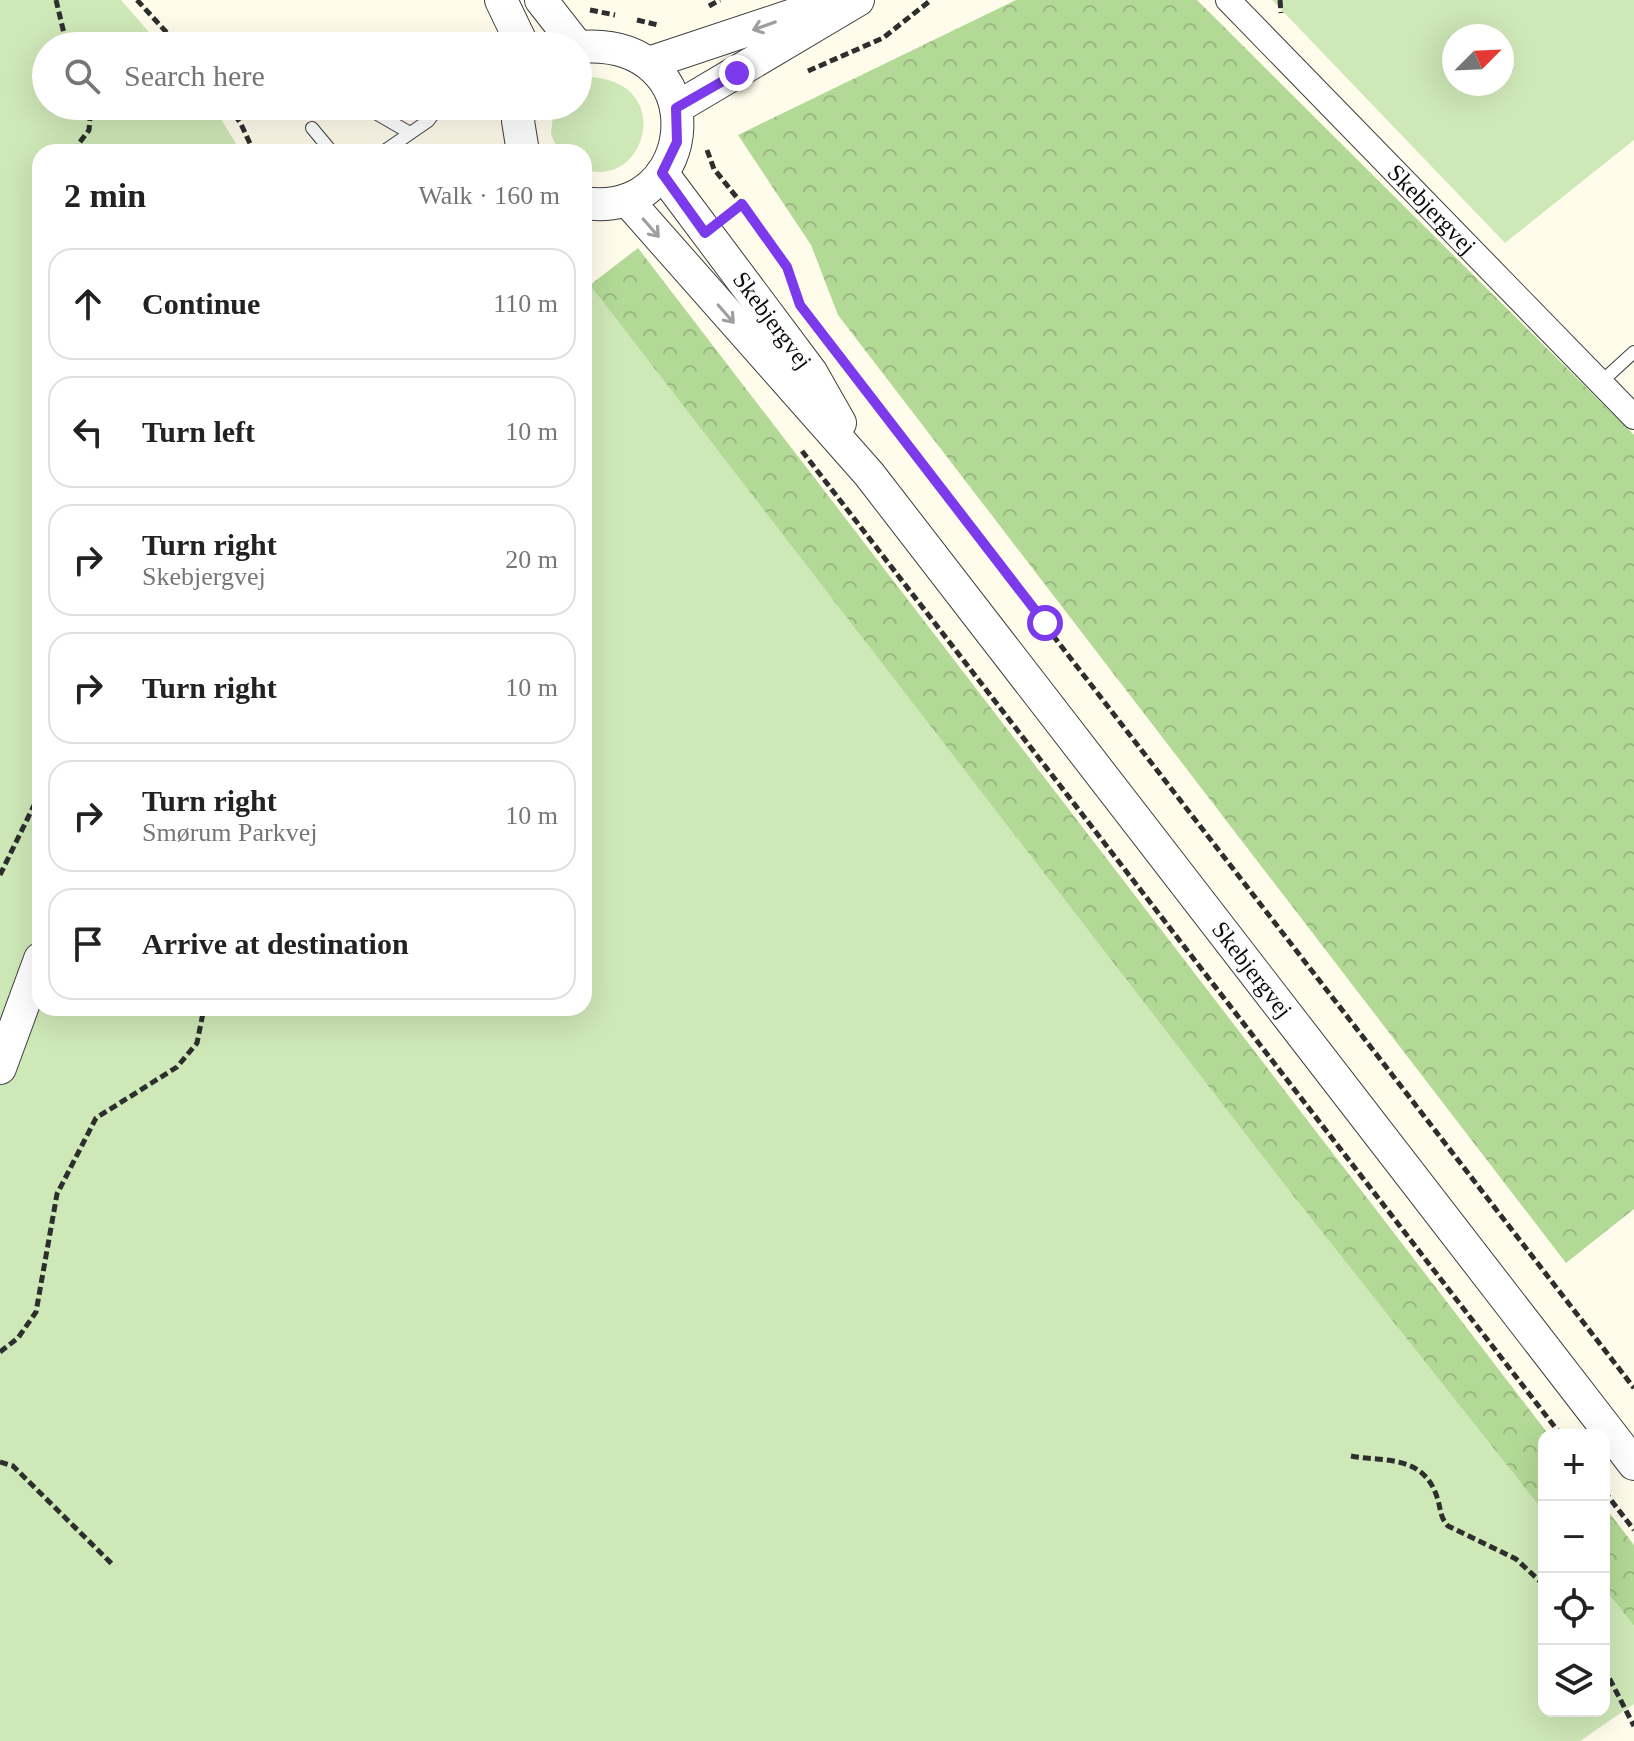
<!DOCTYPE html>
<html lang="en">
<head>
<meta charset="utf-8">
<style>
	:root { --surface:#fff; --page:#f2f2f2; --text:#222; --muted:#767676; --line:#e0e0e0 }
	body { margin:0; font-family:"Times New Roman",serif; background:var(--page); color:var(--text) }
	.controls { position:absolute; right:24px; bottom:24px; display:grid; overflow:hidden; border-radius:16px; box-shadow:0 8px 32px #0002 }
	.controls button { width:72px; height:72px; display:grid; place-items:center; padding:0; border:0; border-bottom:2px solid var(--line); background:var(--surface); color:var(--text); font:40px sans-serif }
	.compass { position:absolute; left:1442px; top:24px; width:72px; height:72px; border-radius:50%; background:var(--surface); box-shadow:0 8px 32px #0002; rotate:66deg }
	.stop { position:absolute; width:24px; height:24px; margin:-18px; border:6px solid #7c3aed; border-radius:50%; background:#fff }
	.stop.end { background:#7c3aed; border-color:#fff; box-shadow:0 2px 8px #0008 }
	.list { margin:0; padding:0; list-style:none }
	h2 { display:flex; justify-content:space-between; align-items:center; height:104px; margin:0; padding:0 32px; font-size:34px }
	h2 small { font-size:26px; font-weight:400; color:var(--muted) }
	.list li { display:grid; grid-template-columns:52px 1fr auto; gap:24px; align-items:center; box-sizing:border-box; height:112px; margin:0 16px 16px; padding:0 16px; border:2px solid var(--line); border-radius:24px }
	.list b { display:block; font-size:30px; white-space:nowrap }
	.list p { margin:0; font-size:26px; white-space:nowrap; color:var(--muted) }
	.list em { font-size:26px; font-style:normal; color:var(--muted) }
	.icon { flex:none; width:44px; height:44px; fill:none; stroke:currentColor; stroke-width:2; stroke-linecap:round; stroke-linejoin:round }
	.map { position:relative; flex:none; width:1634px; height:1741px; overflow:hidden }
	.search { position:absolute; background:var(--surface); box-shadow:0 8px 32px #0002; left:32px; top:32px; width:560px; height:88px; display:flex; align-items:center; gap:20px; box-sizing:border-box; padding:0 28px; border-radius:44px; color:var(--muted); font-size:30px }
	.panel { position:absolute; background:var(--surface); box-shadow:0 8px 32px #0002; left:32px; top:144px; width:560px; height:872px; border-radius:24px }
	.map>svg:first-child { display:block }
	.grass { fill:#cfe8b7; fill-rule:evenodd }
	.forest { fill:url(#forest-crowns) }
	.lines { fill:none; stroke-linecap:round; stroke-linejoin:round }
	.service-casing { stroke:#3f3f3f; stroke-width:14 }
	.minor-casing { stroke:#3f3f3f; stroke-width:26 }
	.tertiary-casing { stroke:#3f3f3f; stroke-width:34 }
	.path { stroke:#2e2e2e; stroke-width:5; stroke-dasharray:8 4; stroke-linecap:butt }
	.service { stroke:#fff; stroke-width:12 }
	.minor { stroke:#fff; stroke-width:24 }
	.tertiary { stroke:#fff; stroke-width:32 }
	.oneway { stroke:#9e9e9e }
	.route { stroke:#7c3aed; stroke-width:10 }
	.labels { text-anchor:middle; stroke-width:8; stroke-linejoin:round; paint-order:stroke }
	.street-label { font-size:24px; fill:#0c0c0c; stroke:#fff }
</style>
</head>
<body>
<div class="map">
<svg width="1634" height="1741" viewBox="0 0 1634 1741">
	<defs>
		<pattern id="forest-crowns" width="20" height="18" patternUnits="userSpaceOnUse" patternTransform="scale(2)"><rect width="20" height="18" fill="#b2d996"/><path d="M2 6a3 3 0 1 1 6 0M12 15a3 3 0 1 1 6 0" fill="none" stroke="#98b980"/></pattern>
	</defs>
	<rect width="100%" height="100%" fill="#fffcec"/>
	<g class="grass">
		<path d="M0 0H121L161 46H46V106H213L241 152H40V1008H584V277L1291 1193 1544 1512V1711H1604V1588L1634 1626V1704L1580 1741H0Z"/>
		<path d="M1272 0H1634V140L1505 243ZM1454 36H1502V84H1454Z"/>
		<path d="M589 77C677 81 646 191 584 169V152H559L551 134 554 106H578V82Z"/>
	</g>
	<g class="forest">
		<path d="M1016 0H1197L1634 435V1209L1566 1263 838 315 811 245 738 135Z"/>
		<path d="M638 248 1549 1435H1544V1512L1291 1193 590 285Z"/>
		<path d="M1604 1506 1634 1545V1626L1604 1588Z"/>
	</g>
	<g class="lines">
		<defs>
			<g id="service">
				<path d="M367 108 410 133"/>
				<path d="M312 128 332 152"/>
				<path d="M383 152 428 121 440 106"/>
				<path d="M1600 383 1634 352"/>
			</g>
			<g id="minor">
				<path id="s1" d="M1228 0 1634 417"/>
			</g>
			<g id="tertiary">
				<path d="M501 0 523 46"/>
				<path d="M541 0 577 46"/>
				<path d="M578 47C718 35 701 221 584 203"/>
				<path d="M649 63 823 5"/>
				<path d="M521 106 518 121 523 152"/>
				<path d="M676 108 858 0"/>
				<path id="s2" d="M662 173 811 372 840 423"/>
				<path id="s3" d="M627 200 869 474 1634 1464"/>
				<path d="M0 1068 40 959"/>
			</g>
		</defs>
		<use href="#service" class="service-casing"/>
		<use href="#minor" class="minor-casing"/>
		<use href="#tertiary" class="tertiary-casing"/>
		<g class="path">
			<path d="M56 0 67 46"/>
			<path d="M137 0 179 46"/>
			<path d="M1280 0 1281 13"/>
			<path d="M709 6 720 0"/>
			<path d="M590 10 615 15"/>
			<path d="M637 20 658 25"/>
			<path d="M808 71 883 38 931 0"/>
			<path d="M227 106 240 122 254 152"/>
			<path d="M80 142 89 130 91 106"/>
			<path d="M707 150 714 169 742 204 729 214"/>
			<path d="M742 204 787 267 797 296"/>
			<path d="M855 379 1634 1388"/>
			<path d="M802 451 1561 1435"/>
			<path d="M0 875 40 793"/>
			<path d="M0 1352 18 1338 36 1312 57 1194 96 1118 177 1067 197 1043 204 1008"/>
			<path d="M1351 1456C1383 1462 1423 1454 1437 1497 1441 1508 1439 1516 1448 1526L1516 1559 1544 1585"/>
			<path d="M0 1462 13 1466 113 1565"/>
			<path d="M1604 1491 1634 1530"/>
			<path d="M1604 1668 1634 1726"/>
		</g>
		<use href="#service" class="service"/>
		<use href="#minor" class="minor"/>
		<use href="#tertiary" class="tertiary"/>
	</g>
	<defs><path id="oneway-shaft" d="M-6 0H5M1.5-3L5.5 0L1.5 3" fill="none" stroke-width="1.6" stroke-linecap="round" stroke-linejoin="round" transform="scale(2)"/></defs>
	<g class="oneway">
		<use href="#oneway-shaft" transform="translate(764 26) rotate(160)"/>
		<use href="#oneway-shaft" transform="translate(651 228) rotate(49)"/>
		<use href="#oneway-shaft" transform="translate(726 314) rotate(49)"/>
	</g>
	<g class="lines">
		<path class="route" d="M737 73 676 108 677 142 662 173 705 233 742 204 787 267 800 305 1045 623"/>
	</g>
	<g class="labels">
		<g class="street-label">
			<text dy="8" stroke="none"><textPath href="#s1" startOffset="292">Skebjergvej</textPath></text>
			<text dy="8" stroke="none"><textPath href="#s2" startOffset="184">Skebjergvej</textPath></text>
			<text dy="8" stroke="none"><textPath href="#s3" startOffset="992">Skebjergvej</textPath></text>
		</g>
	</g>
</svg>
<div class="controls">
<button>+</button>
<button>−</button>
<button><svg class="icon" aria-label="locate" viewBox="0 0 24 24"><circle cx="12" cy="12" r="6"/><path d="M12 2v4M12 18v4M2 12h4M18 12h4"/></svg></button>
<button><svg class="icon" aria-label="layers" viewBox="0 0 24 24"><path d="M12 4l9 5-9 5-9-5zM3 14l9 5 9-5"/></svg></button>
</div>
<svg class="compass" viewBox="-18 -18 36 36"><path d="M0-13l5 13h-10z" fill="#e53935"/><path d="M0 13l5-13h-10z" fill="#767676"/></svg>
<div class="stop" style="left:1045px;top:623px"></div>
<div class="stop end" style="left:737px;top:73px"></div>
<div class="search"><svg class="icon" aria-label="search" viewBox="0 0 24 24"><circle cx="10" cy="10" r="6"/><path d="M15 15l6 6"/></svg>Search here</div>
<section class="panel">
<h2>2 min<small>Walk · 160 m</small></h2>
<ul class="list">
<li><svg class="icon" aria-label="ahead" viewBox="0 0 24 24"><path d="M12 20V5M6 11l6-6 6 6"/></svg><div><b>Continue</b></div><em>110 m</em></li>
<li><svg class="icon" aria-label="left" viewBox="0 0 24 24"><path d="M17 20v-9H6M10 6l-5 5 5 5"/></svg><div><b>Turn left</b></div><em>10 m</em></li>
<li><svg class="icon" aria-label="right" viewBox="0 0 24 24"><path d="M7 20v-9h11M14 6l5 5-5 5"/></svg><div><b>Turn right</b><p>Skebjergvej</p></div><em>20 m</em></li>
<li><svg class="icon" aria-label="right" viewBox="0 0 24 24"><path d="M7 20v-9h11M14 6l5 5-5 5"/></svg><div><b>Turn right</b></div><em>10 m</em></li>
<li><svg class="icon" aria-label="right" viewBox="0 0 24 24"><path d="M7 20v-9h11M14 6l5 5-5 5"/></svg><div><b>Turn right</b><p>Smørum Parkvej</p></div><em>10 m</em></li>
<li><svg class="icon" aria-label="arrive" viewBox="0 0 24 24"><path d="M6 21V4h12l-3 4 3 4H6"/></svg><div><b>Arrive at destination</b></div></li>
</ul>
</section>
</div>
</body>
</html>
